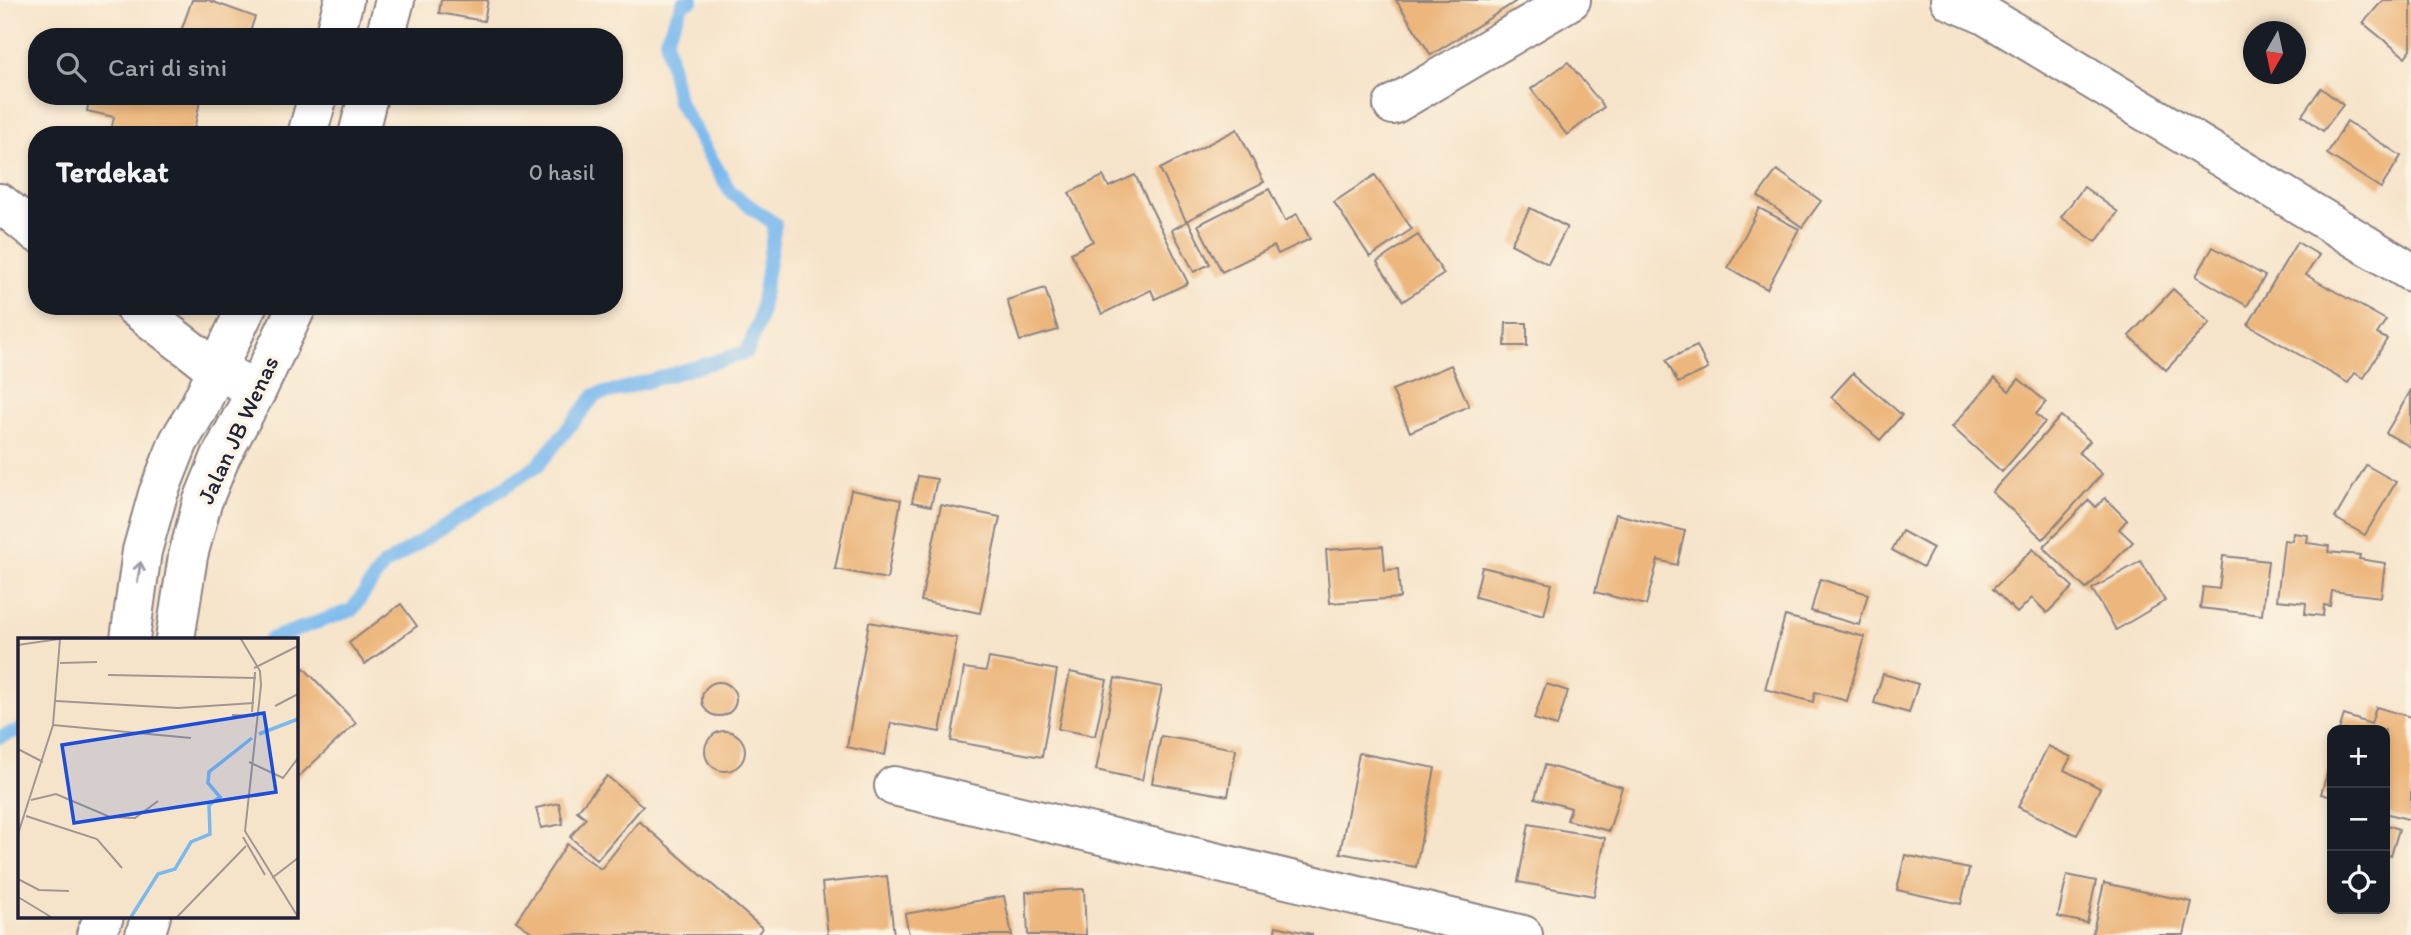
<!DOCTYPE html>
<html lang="id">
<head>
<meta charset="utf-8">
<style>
	:root { --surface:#171b24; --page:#20242c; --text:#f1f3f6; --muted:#9ea1a6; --line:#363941 }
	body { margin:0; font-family:Itim,sans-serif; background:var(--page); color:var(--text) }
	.controls { position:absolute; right:21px; bottom:21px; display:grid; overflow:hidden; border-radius:14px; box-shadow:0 4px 10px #0003 }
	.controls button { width:63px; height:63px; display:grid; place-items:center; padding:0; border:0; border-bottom:2px solid var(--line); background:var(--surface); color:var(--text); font:35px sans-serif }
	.compass { position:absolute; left:2243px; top:21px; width:63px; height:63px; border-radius:50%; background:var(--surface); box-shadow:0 4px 10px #0003; rotate:189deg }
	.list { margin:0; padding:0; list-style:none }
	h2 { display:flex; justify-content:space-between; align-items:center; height:91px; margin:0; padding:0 28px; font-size:30px }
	h2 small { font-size:23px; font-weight:400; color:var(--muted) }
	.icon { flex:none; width:38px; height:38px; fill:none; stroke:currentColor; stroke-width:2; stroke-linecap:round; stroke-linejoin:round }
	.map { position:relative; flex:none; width:2411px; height:935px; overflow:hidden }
	.search { position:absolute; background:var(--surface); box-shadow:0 4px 10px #0003; left:28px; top:28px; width:595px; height:77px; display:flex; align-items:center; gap:18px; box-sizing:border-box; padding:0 24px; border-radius:28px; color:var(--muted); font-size:26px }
	.panel { position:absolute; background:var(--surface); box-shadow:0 4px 10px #0003; left:28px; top:126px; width:595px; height:189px; border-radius:28px }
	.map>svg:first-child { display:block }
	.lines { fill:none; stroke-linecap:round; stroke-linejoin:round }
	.stream { stroke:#7ab9ee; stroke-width:14 }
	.building { fill:#ecb67b }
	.minor-casing { stroke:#8c8382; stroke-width:42 }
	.secondary-casing { stroke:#8c8382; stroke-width:42 }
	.minor { stroke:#fff; stroke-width:38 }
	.secondary { stroke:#fff; stroke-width:38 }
	.oneway { stroke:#9c9ca7 }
	.labels { text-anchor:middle; stroke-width:7; stroke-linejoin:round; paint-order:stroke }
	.street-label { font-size:24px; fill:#22223b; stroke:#fcf5e5 }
	.inset-river { fill:none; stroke:#7ab9ee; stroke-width:3.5 }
	.inset-road { fill:none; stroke:#a19691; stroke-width:2 }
	.view { fill:#1d4ed8; fill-opacity:0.15; stroke:#1d4ed8; stroke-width:3.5 }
	.inset-edge { fill:none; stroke:#22223b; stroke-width:3.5 }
</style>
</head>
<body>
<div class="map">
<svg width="2411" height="935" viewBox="0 0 2411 935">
	<rect width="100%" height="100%" fill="#fcf5e5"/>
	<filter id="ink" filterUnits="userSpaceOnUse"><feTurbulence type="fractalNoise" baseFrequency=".0143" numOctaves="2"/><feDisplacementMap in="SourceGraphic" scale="14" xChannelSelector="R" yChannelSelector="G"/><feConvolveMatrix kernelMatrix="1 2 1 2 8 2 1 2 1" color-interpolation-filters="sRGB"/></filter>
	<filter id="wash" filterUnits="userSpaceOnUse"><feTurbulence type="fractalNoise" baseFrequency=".00686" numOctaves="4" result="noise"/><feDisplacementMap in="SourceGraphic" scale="28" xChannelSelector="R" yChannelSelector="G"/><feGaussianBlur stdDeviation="1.57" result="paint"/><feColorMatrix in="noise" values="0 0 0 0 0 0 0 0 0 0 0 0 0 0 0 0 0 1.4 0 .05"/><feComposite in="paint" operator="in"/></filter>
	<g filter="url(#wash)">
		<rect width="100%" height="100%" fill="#f6e4ca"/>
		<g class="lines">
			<g class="stream">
				<path d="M270 639 352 610 383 566 538 465 595 395 618 390 747 352 759 321 775 224 731 193 678 101 666 39 683 3 692 0"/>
				<path d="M0 737 19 730"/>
			</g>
		</g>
		<g id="blocks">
			<g class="building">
				<path d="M192 0H208L255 17 248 37H187L180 34Z"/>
				<path d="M441 0H488L484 21 439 13Z"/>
				<path d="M1396 0H1513L1515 2 1431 55Z"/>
				<path d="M2383 0H2411V49L2405 57 2363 23Z"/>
				<path d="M1568 62 1604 107 1567 135 1531 89Z"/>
				<path d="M2321 88 2343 105 2323 131 2302 115Z"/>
				<path d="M90 96H178L200 101 193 135 171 132V135H110L114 117 87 111Z"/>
				<path d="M2347 121 2401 156 2381 188 2327 154Z"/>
				<path d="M1237 129 1264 182 1186 221 1160 169Z"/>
				<path d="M1777 170 1821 201 1802 227 1758 196Z"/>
				<path d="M1135 175 1188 283 1155 299 1151 290 1102 314 1071 253 1093 241 1069 193 1103 176 1109 187Z"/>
				<path d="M1375 175 1412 229 1370 257 1334 202Z"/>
				<path d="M2084 187 2118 212 2096 242 2061 217Z"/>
				<path d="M1269 189 1285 221 1297 214 1310 239 1278 254 1274 246 1222 272 1198 225Z"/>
				<path d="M1530 208 1567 227 1548 264 1511 244Z"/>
				<path d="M1759 208 1799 229 1767 289 1728 268Z"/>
				<path d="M1188 221 1210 264 1194 272 1172 230Z"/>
				<path d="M1418 235 1444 274 1403 301 1377 262Z"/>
				<path d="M2297 242 2319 255 2306 275 2386 320 2377 334 2387 339 2364 378 2355 373 2348 383 2248 325Z"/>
				<path d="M2213 247 2265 276 2247 306 2196 276Z"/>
				<path d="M1045 288 1058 330 1020 341 1007 300Z"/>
				<path d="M2173 289 2210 323 2166 370 2129 336Z"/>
				<path d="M1506 323H1527V346H1505Z"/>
				<path d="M1697 346 1708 369 1678 383 1666 360Z"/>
				<path d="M1451 365 1469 406 1410 432 1392 390Z"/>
				<path d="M1853 373 1902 415 1880 440 1831 397Z"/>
				<path d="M1995 378 2009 391 2019 379 2046 402 2036 414 2045 422 2002 472 1952 427Z"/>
				<path d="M2411 390V447L2386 433Z"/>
				<path d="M2061 416 2090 441 2079 453 2102 474 2043 539 1992 492Z"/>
				<path d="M2366 465 2396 482 2365 535 2335 518Z"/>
				<path d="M918 476 937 479 931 506 912 502Z"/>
				<path d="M851 490 901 500 887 579 835 569Z"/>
				<path d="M2105 498 2127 520 2119 529 2133 542 2086 589 2043 547 2089 500 2096 507Z"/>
				<path d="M941 505 1000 517 980 613 921 601Z"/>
				<path d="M1616 514 1685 531 1677 565 1658 560 1646 605 1595 592Z"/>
				<path d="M1902 531 1933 548 1923 567 1892 550Z"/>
				<path d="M2293 533 2308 535 2307 543 2329 546 2328 552 2360 555 2359 559 2385 563 2381 597 2332 591 2330 606 2324 605 2323 616 2305 614 2306 603 2277 600 2284 540 2292 541Z"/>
				<path d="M1383 546 1385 570 1398 569 1400 598 1330 603 1326 550Z"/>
				<path d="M2033 549 2073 587 2047 613 2032 598 2017 613 1993 589Z"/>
				<path d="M2223 556 2268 561 2262 615 2200 608 2203 587 2219 589Z"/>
				<path d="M2141 561 2165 601 2116 630 2092 589Z"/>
				<path d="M1482 567 1552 584 1544 615 1475 597Z"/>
				<path d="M1820 579 1868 594 1859 625 1811 611Z"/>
				<path d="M401 604 417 626 365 664 349 643Z"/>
				<path d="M1785 616 1865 637 1847 701 1815 692 1813 702 1765 689Z"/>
				<path d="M869 622 957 638 940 732 891 723 885 755 847 747Z"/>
				<path d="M989 658 1057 670 1042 757 951 741 964 668 986 671Z"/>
				<path d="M304 668 356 723 296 779V675Z"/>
				<path d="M1070 672 1107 680 1095 736 1058 729Z"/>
				<path d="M1883 674 1918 684 1909 713 1874 703Z"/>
				<path d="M1115 678 1162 687 1142 780 1096 770Z"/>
				<circle cx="719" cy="699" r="17"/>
				<path d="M1546 684 1568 691 1557 726 1534 719Z"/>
				<path d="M2376 707 2411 717V820L2385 813V730H2339L2344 715 2371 724Z"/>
				<circle cx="725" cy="751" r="20"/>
				<path d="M1161 736 1236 749 1228 796 1152 783Z"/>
				<path d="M2048 746 2071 757 2064 770 2100 788 2077 835 2018 807Z"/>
				<path d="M1359 753 1435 768 1416 867 1340 853Z"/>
				<path d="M2332 757V797L2321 794Z"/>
				<path d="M1545 765 1622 787 1609 831 1567 820 1571 808 1535 798Z"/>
				<path d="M607 776 643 806 597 860 570 837 586 818 577 811Z"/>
				<path d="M559 803 563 824 541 828 536 808Z"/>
				<path d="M639 821 762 928 757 935H536L516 921 567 844 601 869Z"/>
				<path d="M1529 824 1605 838 1594 896 1518 882Z"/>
				<path d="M2385 824 2399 829 2391 856 2385 854Z"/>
				<path d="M1905 855 1969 869 1961 904 1897 890Z"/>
				<path d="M2067 875 2096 881 2087 923 2058 917Z"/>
				<path d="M887 876 894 935H828L822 883Z"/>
				<path d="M2104 883 2192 902 2184 935H2092Z"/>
				<path d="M1084 889 1086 935H1028L1026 892Z"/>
				<path d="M1004 896 1012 935H909L905 914Z"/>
				<path d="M1276 926 1312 934V935H1274Z"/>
			</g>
		</g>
	</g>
	<g filter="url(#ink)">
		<use href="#blocks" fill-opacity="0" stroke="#8c8382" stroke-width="2"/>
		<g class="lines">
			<defs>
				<g id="minor">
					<path d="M1950 0 1985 15 2035 45 2411 272"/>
					<path d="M1393 105 1571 0"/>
					<path d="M0 203 37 233"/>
					<path d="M133 306 217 370 257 390"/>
					<path d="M894 786 1523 935"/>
				</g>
				<g id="secondary">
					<path d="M334 37 344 0"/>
					<path d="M385 37 395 0"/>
					<path d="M307 135 318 96"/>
					<path d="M358 135 368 96"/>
					<path d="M130 639 142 551 158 494 179 441 198 409 247 306"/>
					<path d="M175 639 188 556 202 503 221 456 257 390 297 306"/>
					<path d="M96 935 104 916"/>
					<path d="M145 935 151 916"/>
				</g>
			</defs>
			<use href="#minor" class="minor-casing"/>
			<use href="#secondary" class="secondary-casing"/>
			<use href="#minor" class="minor"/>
			<use href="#secondary" class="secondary"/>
		</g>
		<defs><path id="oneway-shaft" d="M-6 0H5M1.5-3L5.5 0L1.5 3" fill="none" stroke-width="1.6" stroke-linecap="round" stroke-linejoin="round" transform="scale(1.75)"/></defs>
		<use class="oneway" href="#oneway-shaft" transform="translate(139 572) rotate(-81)"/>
	</g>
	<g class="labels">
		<g class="street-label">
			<text transform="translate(238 430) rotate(-65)" y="8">Jalan JB Wenas</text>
		</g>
	</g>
	<g transform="translate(18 638)">
		<rect width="280" height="280" fill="#f6e4ca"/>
		<path class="inset-river" d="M241 96 280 81M113 279 140 236 157 231 173 204 192 196 191 167 202 159 190 145 191 134 234 100"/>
		<path class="inset-road" d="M223 1 242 33 243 47 227 193 280 279M0 7 41 1M42 25 79 24M236 30 280 8M90 37 238 40M38 63 160 70 236 65M257 68 280 56M234 74 237 34M214 77 237 78M35 87 173 100M0 111 25 124M231 124 265 140 280 120M13 162 38 156 92 179 117 180 140 163M8 178 79 201 104 230M0 196 35 87 42 1M225 199 247 237M254 240 280 220M0 241 21 252 51 253M0 259 33 279M159 279 228 208"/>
		<path class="view" d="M246 75 258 154 56 185 44 107Z"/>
		<rect width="280" height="280" class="inset-edge"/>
	</g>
</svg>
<div class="controls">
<button>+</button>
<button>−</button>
<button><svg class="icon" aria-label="locate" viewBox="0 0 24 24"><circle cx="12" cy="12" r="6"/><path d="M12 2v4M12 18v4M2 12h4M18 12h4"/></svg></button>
</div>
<svg class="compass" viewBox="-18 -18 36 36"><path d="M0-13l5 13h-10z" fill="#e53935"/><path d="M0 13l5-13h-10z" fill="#9ea1a6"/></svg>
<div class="search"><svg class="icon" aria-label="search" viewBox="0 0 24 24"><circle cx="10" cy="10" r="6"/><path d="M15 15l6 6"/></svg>Cari di sini</div>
<section class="panel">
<h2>Terdekat<small>0 hasil</small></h2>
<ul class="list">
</ul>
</section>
</div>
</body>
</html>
